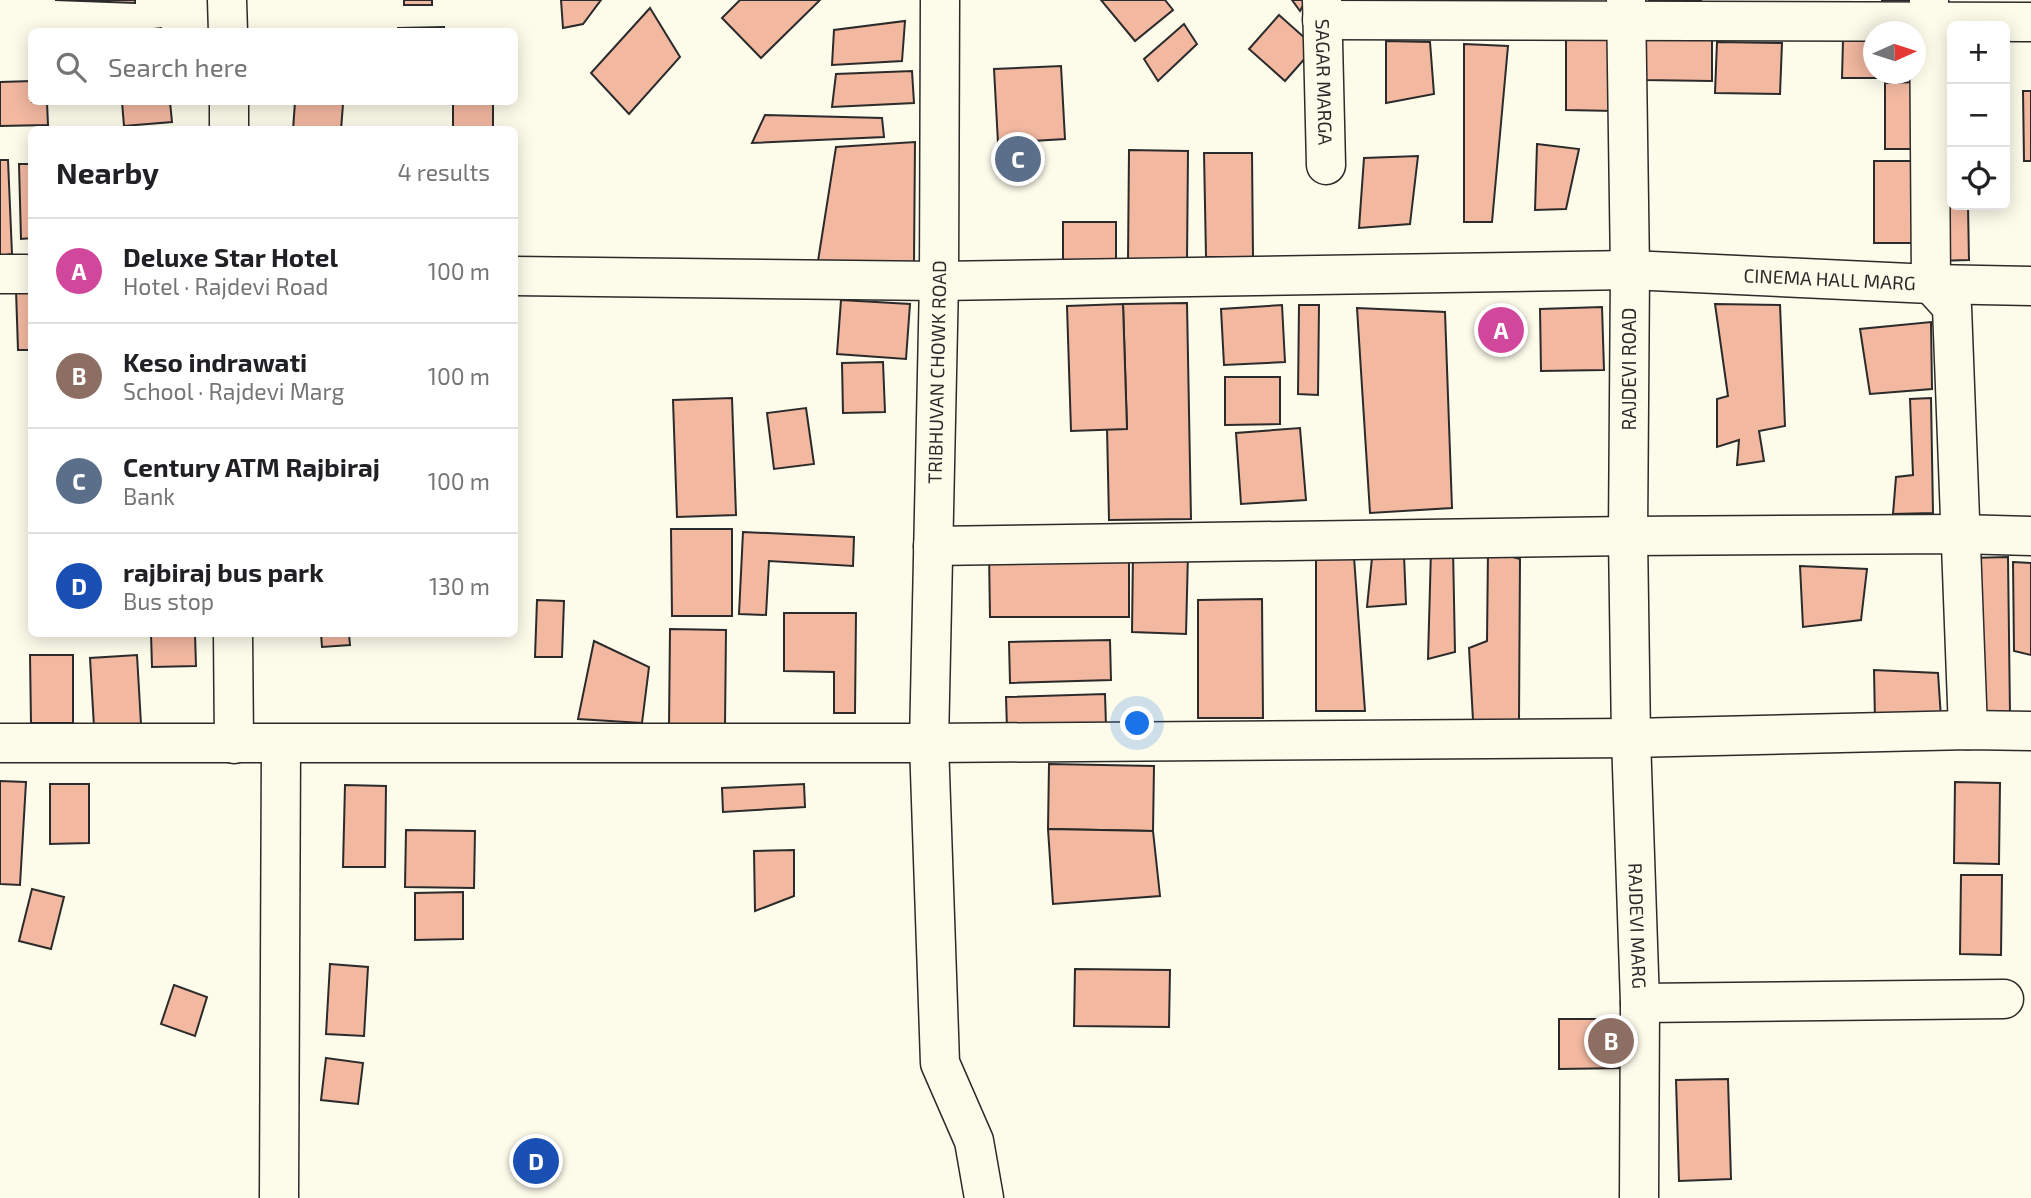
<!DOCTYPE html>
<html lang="en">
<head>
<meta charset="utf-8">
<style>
	:root { --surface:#fff; --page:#f2f2f2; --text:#202124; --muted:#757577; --line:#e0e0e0; --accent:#111827 }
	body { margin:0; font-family:"Exo 2",sans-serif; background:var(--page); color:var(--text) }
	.controls { position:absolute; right:21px; top:21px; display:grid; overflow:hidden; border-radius:10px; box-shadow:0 4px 18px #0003 }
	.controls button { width:63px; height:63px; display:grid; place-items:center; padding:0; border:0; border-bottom:2px solid var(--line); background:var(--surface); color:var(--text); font:35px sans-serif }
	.compass { position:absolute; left:1863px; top:21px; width:63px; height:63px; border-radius:50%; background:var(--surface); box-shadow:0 4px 18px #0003; rotate:87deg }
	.you { position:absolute; left:1138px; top:724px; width:24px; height:24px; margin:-18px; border:5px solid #fff; border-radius:50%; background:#1a73e8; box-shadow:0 0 0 10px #1a73e833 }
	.badge { display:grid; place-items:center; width:46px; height:46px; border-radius:50%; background:var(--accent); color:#fff; font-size:23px; font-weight:700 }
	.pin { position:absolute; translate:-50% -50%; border:4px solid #fff; box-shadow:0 2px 7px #0006 }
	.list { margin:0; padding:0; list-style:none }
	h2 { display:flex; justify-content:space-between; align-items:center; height:91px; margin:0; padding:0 28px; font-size:30px }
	h2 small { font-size:23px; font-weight:400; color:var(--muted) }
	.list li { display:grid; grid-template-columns:46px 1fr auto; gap:21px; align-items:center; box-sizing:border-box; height:105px; padding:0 28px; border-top:2px solid var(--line) }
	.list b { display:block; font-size:26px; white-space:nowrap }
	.list p { margin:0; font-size:23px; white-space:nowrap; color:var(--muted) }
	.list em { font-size:23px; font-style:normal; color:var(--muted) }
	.icon { flex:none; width:38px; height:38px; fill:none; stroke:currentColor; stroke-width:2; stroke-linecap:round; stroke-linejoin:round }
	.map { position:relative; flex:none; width:2031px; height:1198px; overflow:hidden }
	.search { position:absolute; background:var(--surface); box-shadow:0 4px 18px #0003; left:28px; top:28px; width:490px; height:77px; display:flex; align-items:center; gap:18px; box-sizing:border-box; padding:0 24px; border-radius:10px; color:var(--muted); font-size:26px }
	.panel { position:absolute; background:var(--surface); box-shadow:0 4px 18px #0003; left:28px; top:126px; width:490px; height:511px; border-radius:10px }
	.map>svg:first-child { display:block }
	.building { fill:#f2b8a0; stroke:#2b2b2b; stroke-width:2 }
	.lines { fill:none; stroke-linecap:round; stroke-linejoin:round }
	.minor-casing { stroke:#2b2b2b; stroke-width:41 }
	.major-casing { stroke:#2b2b2b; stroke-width:41 }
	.minor { stroke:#fdfbea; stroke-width:38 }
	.major { stroke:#fdfbea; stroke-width:38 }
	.labels { text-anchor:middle; stroke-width:5; stroke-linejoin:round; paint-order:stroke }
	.street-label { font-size:19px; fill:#2b2b2b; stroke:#fdfbea }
</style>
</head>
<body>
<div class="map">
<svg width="2031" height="1198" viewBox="0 0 2031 1198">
	<rect width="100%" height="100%" fill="#fdfbea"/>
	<g class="building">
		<path d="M55 0H135V3Z"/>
		<rect x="404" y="0" width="28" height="5"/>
		<path d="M561 0H601L583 24 563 28Z"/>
		<path d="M740 0H820L761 58 722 18Z"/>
		<path d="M1101 0H1165L1173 10 1135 41Z"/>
		<path d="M1292 0H1306L1300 11Z"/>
		<path d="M1648 0H1701V2Z"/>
		<path d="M1882 0H1921V7L1882 8Z"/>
		<path d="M650 8 680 57 629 114 591 73Z"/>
		<path d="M1279 15 1315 47 1285 81 1249 49Z"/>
		<path d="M905 21 902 61 832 65 834 30Z"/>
		<path d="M1184 24 1197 44 1158 81 1144 59Z"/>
		<path d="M444 27V32H398V28Z"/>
		<path d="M161 28 162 32H129Z"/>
		<path d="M1566 35 1615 36V111L1566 110Z"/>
		<path d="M1643 40H1712V81L1643 80Z"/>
		<path d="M1843 40H1874V74H1916V78H1842Z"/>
		<path d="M1386 41 1430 42 1434 94 1386 103Z"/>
		<path d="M1717 42 1782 43 1780 94 1715 93Z"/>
		<path d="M1464 44 1508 46 1492 222H1464Z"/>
		<rect x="1936" y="51" width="16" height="105"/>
		<path d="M2005 51H2009L2008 157H2005Z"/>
		<path d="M1061 66 1065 139 998 143 994 69Z"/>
		<path d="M912 71 914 103 832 107 836 74Z"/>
		<path d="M32 81V102H47L48 125 0 126V82Z"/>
		<path d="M1918 82V149H1885V83Z"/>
		<path d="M2023 91H2031V161H2024Z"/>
		<path d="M122 102H170L172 122 124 126Z"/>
		<path d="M295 102 343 104 341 130H293Z"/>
		<rect x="453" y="102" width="40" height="28"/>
		<path d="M765 115 882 118 884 137 752 143Z"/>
		<path d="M915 142 914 263 818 261 836 147Z"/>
		<path d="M1537 144 1579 149 1566 209 1535 210Z"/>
		<path d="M1129 150 1188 151 1187 262 1128 261Z"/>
		<path d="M1204 153H1252L1253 257H1206Z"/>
		<path d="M1418 156 1410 224 1359 228 1364 158Z"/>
		<path d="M0 160H8L12 254 0 256Z"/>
		<rect x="1874" y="161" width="41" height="82"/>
		<path d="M19 164H32V238L21 239Z"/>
		<path d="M1933 174H1952V205H1968L1969 260 1934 261Z"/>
		<path d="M1063 222H1116V262L1063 261Z"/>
		<path d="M32 289V350H18L16 290Z"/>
		<path d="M841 300 910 304 906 359 837 354Z"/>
		<path d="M1187 303 1191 519 1109 520 1107 428 1127 429 1123 304Z"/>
		<path d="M1123 304 1127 429 1071 431 1067 306Z"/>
		<path d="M1715 304 1780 305 1785 426 1759 431 1764 461 1737 465 1739 440 1717 447V399L1728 396Z"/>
		<path d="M1282 305 1285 362 1224 365 1221 309Z"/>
		<path d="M1299 305H1319L1318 395 1298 394Z"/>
		<path d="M1602 307 1604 370 1541 371 1540 309Z"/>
		<path d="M1357 308 1445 312 1452 508 1370 513Z"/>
		<path d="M1931 322 1932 389 1870 394 1860 329Z"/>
		<path d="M883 362 885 412 843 413 842 363Z"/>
		<path d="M1225 377H1280V424L1225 425Z"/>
		<path d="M732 398 736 515 677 517 673 400Z"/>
		<path d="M1931 398 1933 513 1893 514 1896 477 1913 475 1910 399Z"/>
		<path d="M806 408 814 464 774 469 767 413Z"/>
		<path d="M1300 428 1306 500 1241 504 1236 433Z"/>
		<path d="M671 529H732V616H672Z"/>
		<path d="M743 532 854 537 853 566 769 561 766 615 739 614Z"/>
		<path d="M1373 548 1404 555 1406 604 1367 607Z"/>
		<path d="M1453 548 1455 652 1428 659 1431 550Z"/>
		<path d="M1488 550 1520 559 1519 720H1473L1469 648 1487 641Z"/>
		<path d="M989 552H1129V617H990Z"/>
		<path d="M1133 552 1188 553 1186 634 1132 632Z"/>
		<path d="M1316 555 1354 557 1365 711H1316Z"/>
		<path d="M2008 557 2010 714H1972L1970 558Z"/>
		<path d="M2013 562 2031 563V655L2014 651Z"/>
		<path d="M1800 566 1867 569 1861 620 1803 627Z"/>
		<path d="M1262 599 1263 718H1198V600Z"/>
		<path d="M537 600 564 601 562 657H535Z"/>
		<path d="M784 613H856L855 713H834V672L784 671Z"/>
		<path d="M670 629 726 630 725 727 669 726Z"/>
		<path d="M151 634H195L196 666 152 667Z"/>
		<path d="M321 634H349L350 645 322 647Z"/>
		<path d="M1110 640 1111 680 1010 683 1009 642Z"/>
		<path d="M594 641 649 667 642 723 578 719Z"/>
		<path d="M30 655H73V723H31Z"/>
		<path d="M137 655 141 724 94 727 90 658Z"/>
		<path d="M1874 670 1938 673 1941 718 1875 721Z"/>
		<path d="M1105 694 1106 726 1007 729 1006 697Z"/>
		<path d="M1049 764 1154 766 1153 831 1048 829Z"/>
		<path d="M0 781 26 782 20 885 0 884Z"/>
		<path d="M1955 782 2000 783 1999 864 1954 863Z"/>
		<path d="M50 784H89V843L50 844Z"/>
		<path d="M804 784 805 807 723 812 722 788Z"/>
		<path d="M345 785 386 786 385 867H343Z"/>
		<path d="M1048 829 1153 831 1160 896 1053 904Z"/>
		<path d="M406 830 475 831 474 888 405 887Z"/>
		<path d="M794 850V896L755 911 754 851Z"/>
		<path d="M1961 875H2002L2001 955 1960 954Z"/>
		<path d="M32 889 64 897 51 949 19 941Z"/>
		<path d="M463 892V939L415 940V893Z"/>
		<path d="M330 964 368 967 364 1036 326 1034Z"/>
		<path d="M1075 969 1170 970 1169 1027 1074 1026Z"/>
		<path d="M174 985 207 997 195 1036 161 1024Z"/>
		<path d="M1559 1019H1627V1068L1559 1069Z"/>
		<path d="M326 1058 363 1063 358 1104 321 1100Z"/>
		<path d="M1728 1079 1731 1179 1679 1181 1676 1080Z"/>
	</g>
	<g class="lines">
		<defs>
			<g id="minor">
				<path d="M227 0 228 32"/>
				<path id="s1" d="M1322 0 1326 165"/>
				<path d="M1929 0 1931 284 1952 307 1968 730"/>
				<path d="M1322 20 2031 22"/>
				<path d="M229 102V130"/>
				<path d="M0 274H32"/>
				<path id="s2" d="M514 276 939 281 1630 270 1931 284 2031 286"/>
				<path d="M933 546 1628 536 1959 534 2031 536"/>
				<path d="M233 634 234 744"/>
				<path d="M0 743H929L1631 738 1968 730 2031 731"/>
				<path d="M929 743 940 1063 974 1141 984 1198"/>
				<path d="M1640 1003 2004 999"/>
				<path d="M279 1198 281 744"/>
			</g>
			<g id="major">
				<path id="s3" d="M1626 0 1630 270 1628 536 1631 738 1640 1003 1639 1198"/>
				<path id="s4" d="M929 743 939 281 940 0"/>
			</g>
		</defs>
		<use href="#minor" class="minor-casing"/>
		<use href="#major" class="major-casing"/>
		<use href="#minor" class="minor"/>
		<use href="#major" class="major"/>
	</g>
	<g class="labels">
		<g class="street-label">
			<text dy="7" stroke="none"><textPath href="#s1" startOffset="82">SAGAR MARGA</textPath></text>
			<text dy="7" stroke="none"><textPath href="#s2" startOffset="1316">CINEMA HALL MARG</textPath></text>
			<text transform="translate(1629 369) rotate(-90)" y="7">RAJDEVI ROAD</text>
			<text dy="7" stroke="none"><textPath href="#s4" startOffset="371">TRIBHUVAN CHOWK ROAD</textPath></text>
			<text dy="7" stroke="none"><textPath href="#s3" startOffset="926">RAJDEVI MARG</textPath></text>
		</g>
	</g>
</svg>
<div class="controls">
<button>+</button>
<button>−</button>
<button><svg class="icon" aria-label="locate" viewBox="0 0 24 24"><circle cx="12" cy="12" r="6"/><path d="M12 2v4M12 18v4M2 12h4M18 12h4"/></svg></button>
</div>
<svg class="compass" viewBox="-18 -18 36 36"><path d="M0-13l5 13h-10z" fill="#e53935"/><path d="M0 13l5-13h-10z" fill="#757577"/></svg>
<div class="you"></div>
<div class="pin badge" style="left:1501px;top:330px;background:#d1479c">A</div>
<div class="pin badge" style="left:1611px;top:1041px;background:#8d6e63">B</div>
<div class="pin badge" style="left:1018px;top:159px;background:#5c6f8a">C</div>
<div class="pin badge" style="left:536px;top:1161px;background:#1a4fb4">D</div>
<div class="search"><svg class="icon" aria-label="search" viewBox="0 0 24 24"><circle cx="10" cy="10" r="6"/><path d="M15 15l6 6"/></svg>Search here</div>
<section class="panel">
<h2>Nearby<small>4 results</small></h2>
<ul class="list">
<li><span class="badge" style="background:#d1479c">A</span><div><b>Deluxe Star Hotel</b><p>Hotel · Rajdevi Road</p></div><em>100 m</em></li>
<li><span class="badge" style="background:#8d6e63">B</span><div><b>Keso indrawati</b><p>School · Rajdevi Marg</p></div><em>100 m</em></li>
<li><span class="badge" style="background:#5c6f8a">C</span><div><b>Century ATM Rajbiraj</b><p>Bank</p></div><em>100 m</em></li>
<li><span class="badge" style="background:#1a4fb4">D</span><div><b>rajbiraj bus park</b><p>Bus stop</p></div><em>130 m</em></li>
</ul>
</section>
</div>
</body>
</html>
